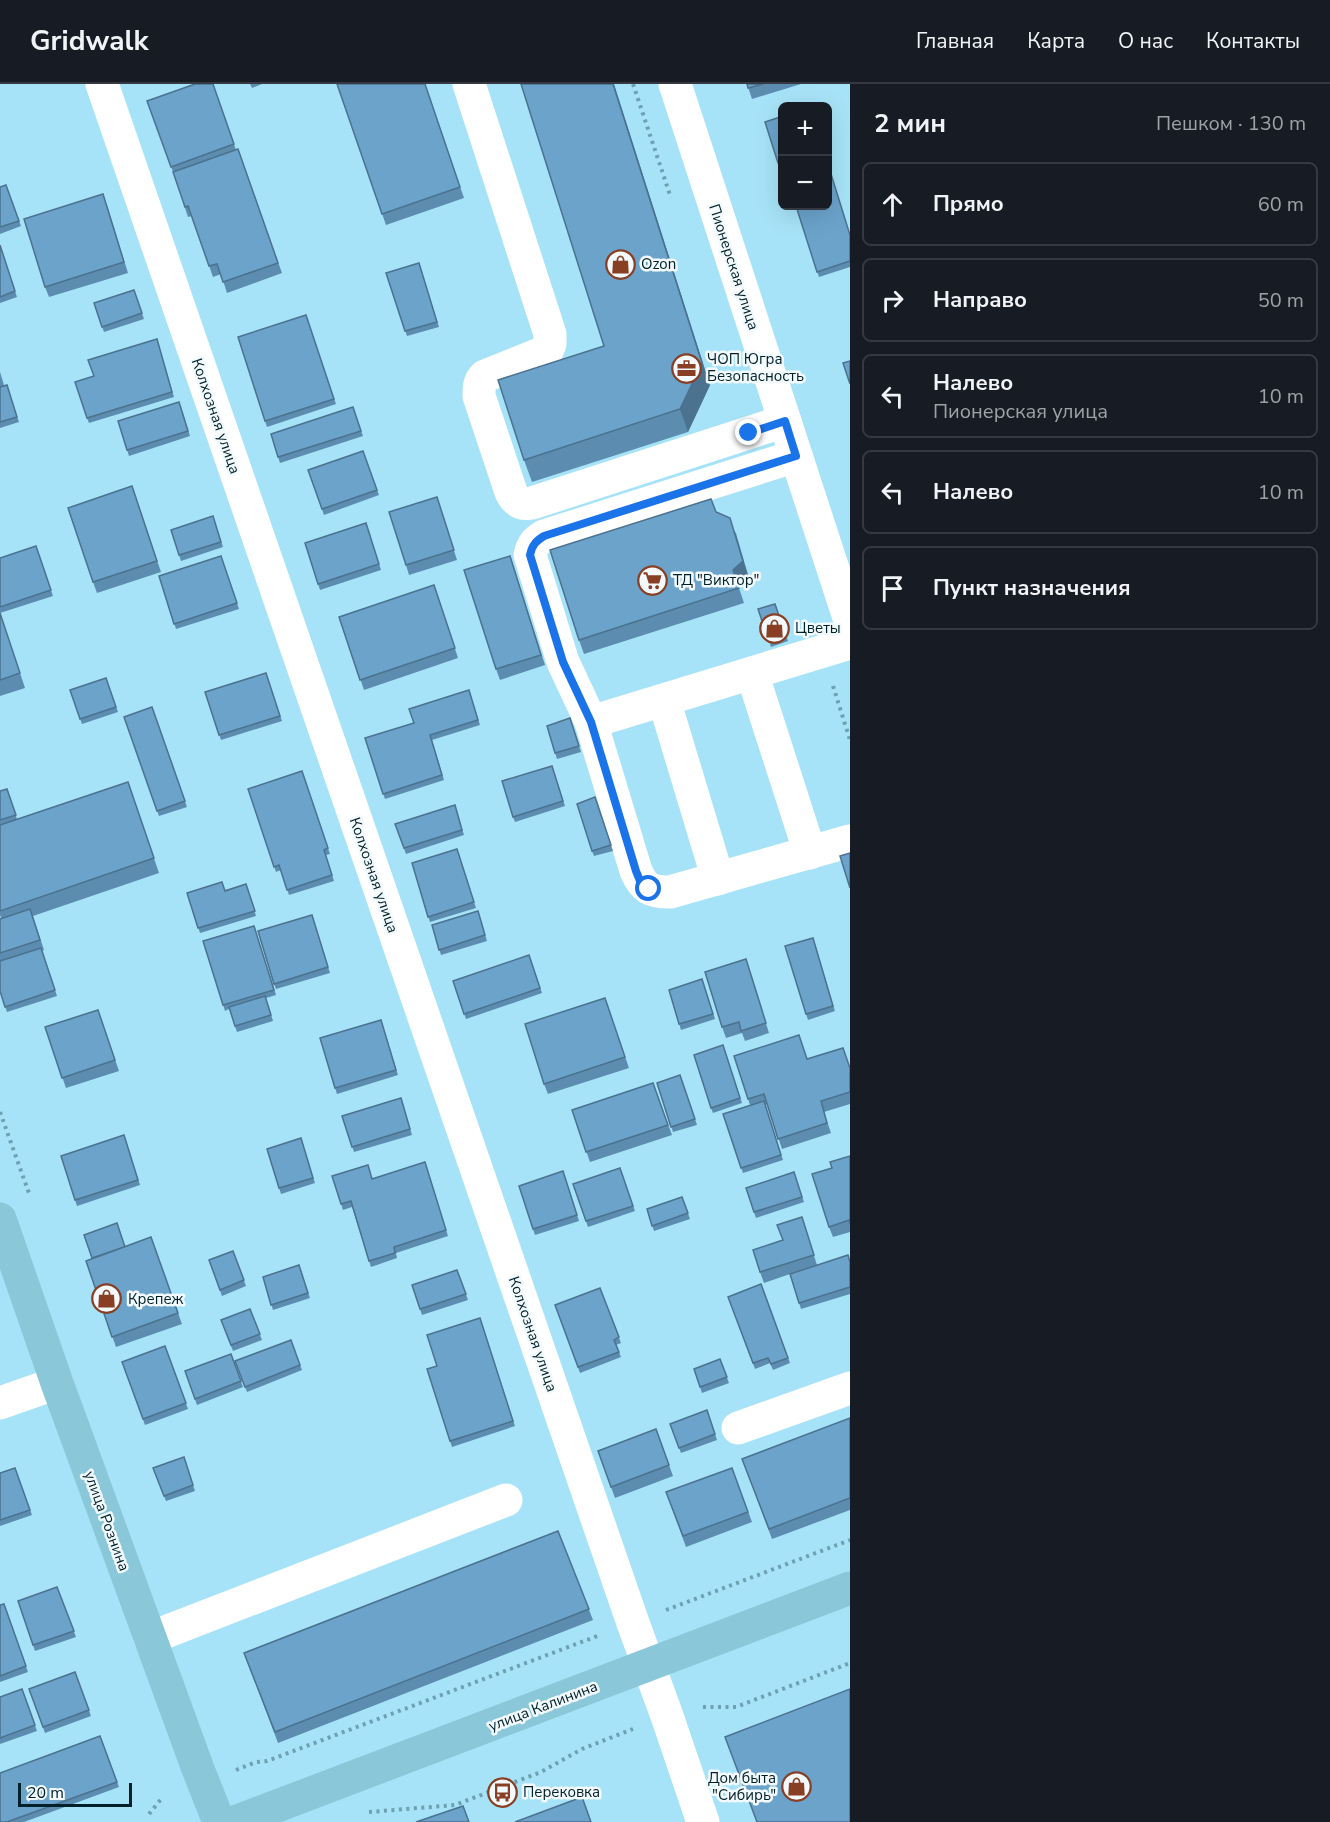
<!DOCTYPE html>
<html lang="ru">
<head>
<meta charset="utf-8">
<style>
	:root { --surface:#171b24; --page:#242831; --text:#f1f3f6; --muted:#9ea1a6; --line:#363941 }
	body { margin:0; font-family:"Nunito Sans",sans-serif; background:var(--page); color:var(--text) }
	.controls { position:absolute; right:18px; top:18px; display:grid; overflow:hidden; border-radius:9px; box-shadow:0 6px 24px #0002 }
	.controls button { width:54px; height:54px; display:grid; place-items:center; padding:0; border:0; border-bottom:2px solid var(--line); background:var(--surface); color:var(--text); font:30px sans-serif }
	.scale { position:absolute; left:18px; bottom:15px; width:114px; box-sizing:border-box; padding-left:6px; border:3px solid #00212a; border-top:0; font-size:16px; line-height:21px; white-space:nowrap; color:#00212a; -webkit-text-stroke:4px #f3fafd; paint-order:stroke }
	.stop { position:absolute; width:18px; height:18px; margin:-14px; border:4px solid #1a73e8; border-radius:50%; background:#fff }
	.stop.end { background:#1a73e8; border-color:#fff; box-shadow:0 2px 6px #0008 }
	.list { margin:0; padding:0; list-style:none }
	h2 { display:flex; justify-content:space-between; align-items:center; height:78px; margin:0; padding:0 24px; font-size:26px }
	h2 small { font-size:20px; font-weight:400; color:var(--muted) }
	.list li { display:grid; grid-template-columns:39px 1fr auto; gap:18px; align-items:center; box-sizing:border-box; height:84px; margin:0 12px 12px; padding:0 12px; border:2px solid var(--line); border-radius:9px }
	.list b { display:block; font-size:22px; white-space:nowrap }
	.list p { margin:0; font-size:20px; white-space:nowrap; color:var(--muted) }
	.list em { font-size:20px; font-style:normal; color:var(--muted) }
	.icon { flex:none; width:33px; height:33px; fill:none; stroke:currentColor; stroke-width:2; stroke-linecap:round; stroke-linejoin:round }
	.map { position:relative; flex:none; width:850px; height:1738px; overflow:hidden }
	header { display:flex; align-items:center; gap:36px; box-sizing:border-box; height:84px; padding:0 30px; background:var(--surface); border-bottom:2px solid var(--line) }
	header strong { font-size:28px }
	nav { display:flex; gap:33px; margin-inline-start:auto; font-size:21px }
	main { display:flex }
	aside { flex:1; background:var(--surface) }
	.map>svg:first-child { display:block }
	.lines { fill:none; stroke-linecap:round; stroke-linejoin:round }
	.path { stroke:#6da0b1; stroke-width:4; stroke-dasharray:3 4.5; stroke-linecap:butt }
	.minor { stroke:#fff; stroke-width:33 }
	.major { stroke:#89c7d9; stroke-width:33 }
	.wall { fill:#5c8caf }
	.shaded-wall { fill:#4b728e }
	.building { fill:#6ba3cb; stroke:#4b728e; stroke-width:1.5 }
	.route { stroke:#1a73e8; stroke-width:8 }
	.labels { text-anchor:middle; stroke-width:5; stroke-linejoin:round; paint-order:stroke }
	.poi-label { font-size:15px; fill:#00212a; stroke:#f3fafd; text-anchor:start }
	.street-label { font-size:15px; fill:#00212a; stroke:#f3fafd }
</style>
</head>
<body>
<header>
<strong>Gridwalk</strong>
<nav><a>Главная</a><a>Карта</a><a>О нас</a><a>Контакты</a></nav>
</header>
<main>
<div class="map">
<svg width="850" height="1738" viewBox="0 0 850 1738">
	<rect width="100%" height="100%" fill="#a7e3f8"/>
	<g class="lines">
		<g class="path">
			<path d="M633 0 671 114"/>
			<path d="M833 602 850 656"/>
			<path d="M0 1028 30 1112"/>
			<path d="M666 1526 850 1456"/>
			<path d="M703 1623H736L850 1579"/>
			<path d="M236 1686 256 1678 267 1677 600 1551"/>
			<path d="M369 1728 455 1721 541 1688 582 1665 633 1645"/>
			<path d="M149 1730 162 1714"/>
		</g>
		<g class="minor">
			<path d="M102 0 633 1539 667 1632 703 1738"/>
			<path d="M469 0 550 250V260L547 267 485 292C479 298 479 303 479 312L511 408C516 418 521 421 532 419L785 337"/>
			<path d="M675 0 850 537"/>
			<path d="M850 559 591 638 636 787C644 805 651 808 670 808L850 757"/>
			<path d="M752 589 810 769"/>
			<path d="M664 616 718 795"/>
			<path d="M591 638 563 578 530 471C532 461 536 457 544 452L796 372"/>
			<path d="M0 1319 57 1299"/>
			<path d="M738 1344 850 1304"/>
			<path d="M150 1554 506 1416"/>
		</g>
		<g class="major">
			<path d="M0 1135 57 1299 198 1685 219 1738"/>
			<path d="M235 1738 850 1504"/>
		</g>
	</g>
	<g class="wall">
		<path d="M213 0 236 66 173 88 147 17Z"/>
		<path d="M250 0H262L252 4Z"/>
		<path d="M337 0H425L464 114 386 141Z"/>
		<path d="M747 0H801L752 15Z"/>
		<path d="M783 32V84H780L765 38Z"/>
		<path d="M238 65 282 189 227 209 221 190 213 193 192 132 188 133 173 88Z"/>
		<path d="M6 101 21 142 0 150V103Z"/>
		<path d="M107 121 128 189 49 213 45 203Z"/>
		<path d="M796 122 850 150V183L819 193Z"/>
		<path d="M0 161 17 213 0 219Z"/>
		<path d="M419 179 439 243 407 252 386 189Z"/>
		<path d="M134 206 144 235 104 248 94 219Z"/>
		<path d="M306 231 336 320 267 343 238 253Z"/>
		<path d="M157 255 174 313 89 339 87 334 94 292Z"/>
		<path d="M0 288 4 301H7L19 338 0 344Z"/>
		<path d="M710 301 688 348 532 398 524 376Z"/>
		<path d="M181 323 190 352 129 372 127 366Z"/>
		<path d="M353 323 363 352 280 379 271 350Z"/>
		<path d="M363 367 379 411 324 431 308 386Z"/>
		<path d="M132 402 161 488 97 509 93 498Z"/>
		<path d="M437 413 457 476 409 491 406 481Z"/>
		<path d="M716 428 736 449 748 491 738 501 744 519 584 570 579 556Z"/>
		<path d="M213 432 223 463 181 477 171 446Z"/>
		<path d="M366 439 381 486 320 506 305 459Z"/>
		<path d="M36 462 53 512 0 529 25 604 0 612V474Z"/>
		<path d="M221 472 239 525 176 545 159 492Z"/>
		<path d="M510 472 545 581 500 596 496 585Z"/>
		<path d="M434 501 458 574 364 606 339 533Z"/>
		<path d="M775 520 788 557 771 563 758 525Z"/>
		<path d="M266 589 282 637 221 656 205 608Z"/>
		<path d="M106 594 118 628 82 640 70 606Z"/>
		<path d="M469 606 480 641 432 656 444 696 385 715 365 654 414 639Z"/>
		<path d="M152 623 187 723 159 732 124 633Z"/>
		<path d="M570 634 581 668 557 675 547 642Z"/>
		<path d="M552 682 565 722 515 738 513 733Z"/>
		<path d="M302 687 330 770 326 771 334 797 289 811 281 786 276 788 248 705Z"/>
		<path d="M128 698 159 789 33 832 44 866 42 867 57 912 7 928 0 907V835L1 834 0 831V707L7 705 17 735Z"/>
		<path d="M595 713 613 767 594 772 592 767Z"/>
		<path d="M455 721 464 751 406 770 395 740Z"/>
		<path d="M457 765 476 824 430 838 412 779Z"/>
		<path d="M246 800 256 832 200 849 187 809 225 806Z"/>
		<path d="M478 827 487 857 441 871 432 841Z"/>
		<path d="M312 831 330 889 276 905 274 900Z"/>
		<path d="M254 842 276 911 266 914 273 937 237 948 229 925 225 927 203 857Z"/>
		<path d="M813 854 835 927 808 936 785 862Z"/>
		<path d="M529 871 542 909 466 935 453 897Z"/>
		<path d="M746 875 769 949 745 957 742 949 726 954 722 943Z"/>
		<path d="M702 895 715 935 681 946 669 906Z"/>
		<path d="M605 914 629 984 548 1010 544 1000Z"/>
		<path d="M98 926 119 987 66 1004 45 943Z"/>
		<path d="M381 936 398 991 337 1010 335 1004Z"/>
		<path d="M723 961 742 1019 713 1029 711 1024Z"/>
		<path d="M734 972 807 975 850 983V1020L824 1028 831 1049 782 1065 767 1020 765 1021 783 1076 743 1089 723 1030 750 1021Z"/>
		<path d="M680 991 697 1041 673 1048 657 999Z"/>
		<path d="M653 999 672 1051 590 1078 572 1026Z"/>
		<path d="M403 1020 412 1051 354 1068 342 1032Z"/>
		<path d="M124 1051 140 1101 77 1122 61 1072Z"/>
		<path d="M301 1054 315 1099 281 1110 267 1065Z"/>
		<path d="M850 1072V1148L833 1153 829 1143 832 1084Z"/>
		<path d="M425 1078 448 1152 396 1169 397 1174 371 1183 352 1123 343 1126 332 1092 372 1095Z"/>
		<path d="M620 1084 635 1127 588 1143 573 1100Z"/>
		<path d="M563 1087 579 1137 535 1151 533 1145Z"/>
		<path d="M794 1088 804 1118 756 1134 746 1104Z"/>
		<path d="M682 1113 690 1135 654 1147 647 1125Z"/>
		<path d="M805 1144 817 1181 850 1177V1210L801 1225 790 1190 764 1199 760 1188 783 1156Z"/>
		<path d="M151 1153 182 1240 116 1263 86 1177Z"/>
		<path d="M233 1167 246 1202 222 1212 209 1176Z"/>
		<path d="M299 1181 310 1214 273 1226 263 1193Z"/>
		<path d="M457 1186 468 1216 422 1231 412 1201Z"/>
		<path d="M761 1200 790 1279 773 1286 770 1279 755 1285 728 1213Z"/>
		<path d="M600 1204 621 1259 616 1261 621 1273 580 1289 555 1221Z"/>
		<path d="M250 1225 262 1256 233 1267 221 1236Z"/>
		<path d="M480 1234 515 1342 452 1363 427 1285 437 1282Z"/>
		<path d="M291 1256 302 1286 247 1308 235 1277Z"/>
		<path d="M165 1262 188 1325 145 1341 122 1278Z"/>
		<path d="M231 1270 243 1303 197 1321 185 1287Z"/>
		<path d="M720 1275 729 1299 702 1309 694 1285Z"/>
		<path d="M707 1326 717 1356 681 1369 670 1340Z"/>
		<path d="M850 1334V1426L772 1455 742 1375Z"/>
		<path d="M656 1345 673 1392 615 1414 598 1367Z"/>
		<path d="M184 1373 195 1407 166 1417 153 1384Z"/>
		<path d="M15 1384 32 1431 0 1442V1389Z"/>
		<path d="M732 1384 752 1438 686 1463 666 1408Z"/>
		<path d="M558 1447 593 1536 278 1659 244 1569Z"/>
		<path d="M57 1503 76 1553 35 1567 18 1517Z"/>
		<path d="M4 1520 28 1588 0 1598V1521Z"/>
		<path d="M75 1588 91 1632 45 1649 29 1605Z"/>
		<path d="M22 1605 37 1647 0 1660V1613Z"/>
		<path d="M100 1652 119 1703 24 1738H0Z"/>
	</g>
	<g class="shaded-wall">
		<path d="M613 0H614L710 301 688 348 680 325Z"/>
		<path d="M730 434 748 491 738 501 744 519 733 486Z"/>
	</g>
	<g class="building">
		<path d="M195 0H213L234 60 171 83 147 17Z"/>
		<path d="M337 0H425L460 103 382 130Z"/>
		<path d="M521 0H613L702 279 680 325 524 376 498 296 604 262Z"/>
		<path d="M747 0H763L748 4Z"/>
		<path d="M783 32V78L778 79 765 38Z"/>
		<path d="M238 65 278 179 223 198 217 180 209 182 188 122 185 123 173 88Z"/>
		<path d="M831 90 850 151V177L817 188 796 122H828V91Z"/>
		<path d="M6 101 19 137 0 143V103Z"/>
		<path d="M103 110 124 178 45 203 24 135Z"/>
		<path d="M0 161 15 207 0 213Z"/>
		<path d="M419 179 437 238 405 247 386 189Z"/>
		<path d="M134 206 142 229 102 243 94 219Z"/>
		<path d="M306 231 334 315 265 337 238 253Z"/>
		<path d="M157 255 172 308 87 334 75 298 94 292 88 276Z"/>
		<path d="M850 277V300L843 279Z"/>
		<path d="M7 301 17 333 0 338V303Z"/>
		<path d="M179 318 188 347 127 366 118 337Z"/>
		<path d="M353 323 361 347 278 373 271 350Z"/>
		<path d="M363 367 377 406 322 425 308 386Z"/>
		<path d="M132 402 157 477 93 498 68 424Z"/>
		<path d="M437 413 454 466 406 481 389 428Z"/>
		<path d="M711 415 716 428 730 434 743 477 733 486 739 504 579 556 550 466Z"/>
		<path d="M213 432 221 458 179 471 171 446Z"/>
		<path d="M366 439 379 480 318 500 305 459Z"/>
		<path d="M36 462 51 506 0 523V474Z"/>
		<path d="M221 472 237 519 174 540 159 492Z"/>
		<path d="M510 472 541 571 496 585 464 486Z"/>
		<path d="M434 501 455 564 360 596 339 533Z"/>
		<path d="M775 520 786 552 769 558 758 525Z"/>
		<path d="M0 529 20 589 0 596Z"/>
		<path d="M266 589 280 632 219 651 205 608Z"/>
		<path d="M106 594 116 623 80 635 70 606Z"/>
		<path d="M469 606 478 636 430 651 442 691 383 710 365 654 414 639 409 625Z"/>
		<path d="M152 623 185 717 157 727 124 633Z"/>
		<path d="M570 634 579 662 555 669 547 642Z"/>
		<path d="M552 682 563 717 513 733 502 697Z"/>
		<path d="M302 687 328 764 324 766 332 791 287 806 279 781 274 783 248 705Z"/>
		<path d="M128 698 154 774 0 827V741Z"/>
		<path d="M7 705 16 731 0 736V707Z"/>
		<path d="M595 713 611 761 592 767 577 720Z"/>
		<path d="M455 721 462 746 404 764 395 740Z"/>
		<path d="M457 765 474 818 428 833 412 779Z"/>
		<path d="M850 769V804L840 772Z"/>
		<path d="M222 798 225 807 246 800 255 827 198 844 187 809Z"/>
		<path d="M30 825 40 856 0 869V835Z"/>
		<path d="M478 827 485 851 439 866 432 841Z"/>
		<path d="M312 831 328 883 274 900 258 847Z"/>
		<path d="M254 842 274 906 223 921 203 857Z"/>
		<path d="M813 854 833 922 806 930 785 862Z"/>
		<path d="M41 864 55 906 5 923 0 907V877Z"/>
		<path d="M529 871 540 904 464 930 453 897Z"/>
		<path d="M746 875 766 939 741 947 739 938 722 943 705 888Z"/>
		<path d="M702 895 713 930 679 940 669 906Z"/>
		<path d="M265 912 271 931 235 942 229 923Z"/>
		<path d="M605 914 625 973 544 1000 525 940Z"/>
		<path d="M98 926 115 976 62 994 45 943Z"/>
		<path d="M381 936 396 986 335 1004 320 954Z"/>
		<path d="M799 951 807 975 843 964 850 984V1008L821 1017 827 1039 778 1055 764 1010 748 1015 734 972Z"/>
		<path d="M723 961 740 1014 711 1024 694 971Z"/>
		<path d="M680 991 695 1035 671 1043 657 999Z"/>
		<path d="M653 999 668 1041 586 1068 572 1026Z"/>
		<path d="M401 1014 410 1045 352 1063 342 1032Z"/>
		<path d="M764 1017 781 1071 741 1084 723 1030Z"/>
		<path d="M124 1051 138 1096 75 1116 61 1072Z"/>
		<path d="M301 1054 313 1094 279 1104 267 1065Z"/>
		<path d="M850 1072V1140L849 1136 829 1143 812 1090 832 1084 830 1078Z"/>
		<path d="M425 1078 446 1146 394 1163 395 1169 369 1177 351 1117 341 1120 332 1092 368 1081 372 1095Z"/>
		<path d="M620 1084 633 1122 586 1137 573 1100Z"/>
		<path d="M563 1087 577 1131 533 1145 519 1102Z"/>
		<path d="M794 1088 802 1113 754 1128 746 1104Z"/>
		<path d="M682 1113 688 1129 652 1142 647 1125Z"/>
		<path d="M802 1133 814 1171 760 1188 753 1166 783 1156 777 1141Z"/>
		<path d="M117 1139 125 1163 92 1174 84 1151Z"/>
		<path d="M151 1153 178 1229 112 1253 86 1177Z"/>
		<path d="M233 1167 244 1196 220 1206 209 1176Z"/>
		<path d="M848 1171 850 1178V1203L799 1219 790 1190Z"/>
		<path d="M299 1181 308 1209 271 1221 263 1193Z"/>
		<path d="M457 1186 466 1210 420 1225 412 1201Z"/>
		<path d="M761 1200 788 1274 771 1280 768 1274 753 1279 728 1213Z"/>
		<path d="M600 1204 619 1253 614 1256 619 1268 578 1283 555 1221Z"/>
		<path d="M250 1225 260 1250 231 1261 221 1236Z"/>
		<path d="M480 1234 513 1337 450 1357 427 1285 437 1282 427 1251Z"/>
		<path d="M291 1256 300 1281 245 1303 235 1277Z"/>
		<path d="M165 1262 186 1319 143 1335 122 1278Z"/>
		<path d="M231 1270 241 1297 195 1315 185 1287Z"/>
		<path d="M720 1275 727 1293 700 1303 694 1285Z"/>
		<path d="M707 1326 715 1350 679 1364 670 1340Z"/>
		<path d="M850 1334V1414L769 1445 742 1375Z"/>
		<path d="M656 1345 669 1381 611 1403 598 1367Z"/>
		<path d="M184 1373 193 1401 164 1412 153 1384Z"/>
		<path d="M15 1384 30 1426 0 1436V1389Z"/>
		<path d="M732 1384 748 1428 683 1452 666 1408Z"/>
		<path d="M558 1447 589 1525 275 1648 244 1569Z"/>
		<path d="M57 1503 74 1547 33 1561 18 1517Z"/>
		<path d="M4 1520 26 1582 0 1592V1521Z"/>
		<path d="M75 1588 89 1626 43 1643 29 1605Z"/>
		<path d="M22 1605 35 1641 0 1654V1613Z"/>
		<path d="M850 1605V1738H757L725 1653Z"/>
		<path d="M100 1652 117 1698 7 1738H0V1689Z"/>
		<path d="M582 1713 591 1738H515Z"/>
		<path d="M463 1722 469 1738H416Z"/>
	</g>
	<g class="lines">
		<path class="route" d="M649 805 640 797 636 787 591 638 563 578 530 471C532 461 536 457 544 452L796 372 785 337 749 349"/>
	</g>
	<defs>
		<symbol id="shop-ring" viewBox="-11 -11 22 22"><circle r="9.5" fill="#f3fafd" stroke="#883f23" stroke-width="1.5"/><path d="M-5-2.5h2.3a2.7 3.5 0 0 1 5.4 0H5L5.5 6h-11ZM-1.5-2.5h3a1.5 2.3 0 0 0-3 0Z" fill="#883f23"/></symbol>
		<symbol id="office-ring" viewBox="-11 -11 22 22"><circle r="9.5" fill="#f3fafd" stroke="#883f23" stroke-width="1.5"/><path d="M-6-3h4V-5.5h4V-3h4V5H-6ZM-1-4.5V-3h2v-1.5ZM-6 0V1H6V0Z" fill="#883f23"/></symbol>
		<symbol id="supermarket-ring" viewBox="-11 -11 22 22"><circle r="9.5" fill="#f3fafd" stroke="#883f23" stroke-width="1.5"/><path d="M-6-5.5h2.5l.6 2H6L4.5 2H-2.5L-4.4-4H-6ZM-1.5 3.2a1.3 1.3 0 1 0 .1 0ZM3 3.2a1.3 1.3 0 1 0 .1 0Z" fill="#883f23"/></symbol>
		<symbol id="bus-ring" viewBox="-11 -11 22 22"><circle r="9.5" fill="#f3fafd" stroke="#883f23" stroke-width="1.5"/><path d="M-5-6H5V4H4V6H2V4H-2V6H-4V4H-5ZM-3.5-4V0h7V-4ZM-3.5 1.2v1.5H-2V1.2ZM2 1.2v1.5H3.5V1.2Z" fill="#883f23"/></symbol>
	</defs>
	<g fill-rule="evenodd">
		<use href="#shop-ring" x="604" y="164" width="33" height="33"/>
		<use href="#office-ring" x="670" y="268" width="33" height="33"/>
		<use href="#supermarket-ring" x="636" y="480" width="33" height="33"/>
		<use href="#shop-ring" x="758" y="528" width="33" height="33"/>
		<use href="#shop-ring" x="90" y="1198" width="33" height="33"/>
		<use href="#shop-ring" x="780" y="1686" width="33" height="33"/>
		<use href="#bus-ring" x="486" y="1692" width="33" height="33"/>
	</g>
	<g class="labels">
		<g class="poi-label">
			<text x="641" y="185">Ozon</text>
			<text x="707" y="280">ЧОП Югра<tspan x="707" dy="17">Безопасность</tspan></text>
			<text x="673" y="501">ТД "Виктор"</text>
			<text x="795" y="549">Цветы</text>
			<text x="128" y="1220">Крепеж</text>
			<text x="776" y="1699" text-anchor="end">Дом быта<tspan x="776" dy="17">"Сибирь"</tspan></text>
			<text x="523" y="1713">Перековка</text>
		</g>
		<g class="street-label">
			<text transform="translate(734 183) rotate(72)" y="5">Пионерская улица</text>
			<text transform="translate(216 332) rotate(71)" y="5">Колхозная улица</text>
			<text transform="translate(374 791) rotate(71)" y="5">Колхозная улица</text>
			<text transform="translate(533 1250) rotate(71)" y="5">Колхозная улица</text>
			<text transform="translate(107 1437) rotate(70)" y="5">улица Рознина</text>
			<text transform="translate(543 1622) rotate(-21)" y="5">улица Калинина</text>
		</g>
	</g>
</svg>
<div class="controls">
<button>+</button>
<button>−</button>
</div>
<div class="scale">20 m</div>
<div class="stop" style="left:649px;top:805px"></div>
<div class="stop end" style="left:749px;top:349px"></div>
</div>
<aside>
<h2>2 мин<small>Пешком · 130 m</small></h2>
<ul class="list">
<li><svg class="icon" aria-label="ahead" viewBox="0 0 24 24"><path d="M12 20V5M6 11l6-6 6 6"/></svg><div><b>Прямо</b></div><em>60 m</em></li>
<li><svg class="icon" aria-label="right" viewBox="0 0 24 24"><path d="M7 20v-9h11M14 6l5 5-5 5"/></svg><div><b>Направо</b></div><em>50 m</em></li>
<li><svg class="icon" aria-label="left" viewBox="0 0 24 24"><path d="M17 20v-9H6M10 6l-5 5 5 5"/></svg><div><b>Налево</b><p>Пионерская улица</p></div><em>10 m</em></li>
<li><svg class="icon" aria-label="left" viewBox="0 0 24 24"><path d="M17 20v-9H6M10 6l-5 5 5 5"/></svg><div><b>Налево</b></div><em>10 m</em></li>
<li><svg class="icon" aria-label="arrive" viewBox="0 0 24 24"><path d="M6 21V4h12l-3 4 3 4H6"/></svg><div><b>Пункт назначения</b></div></li>
</ul>
</aside>
</main>
</body>
</html>
